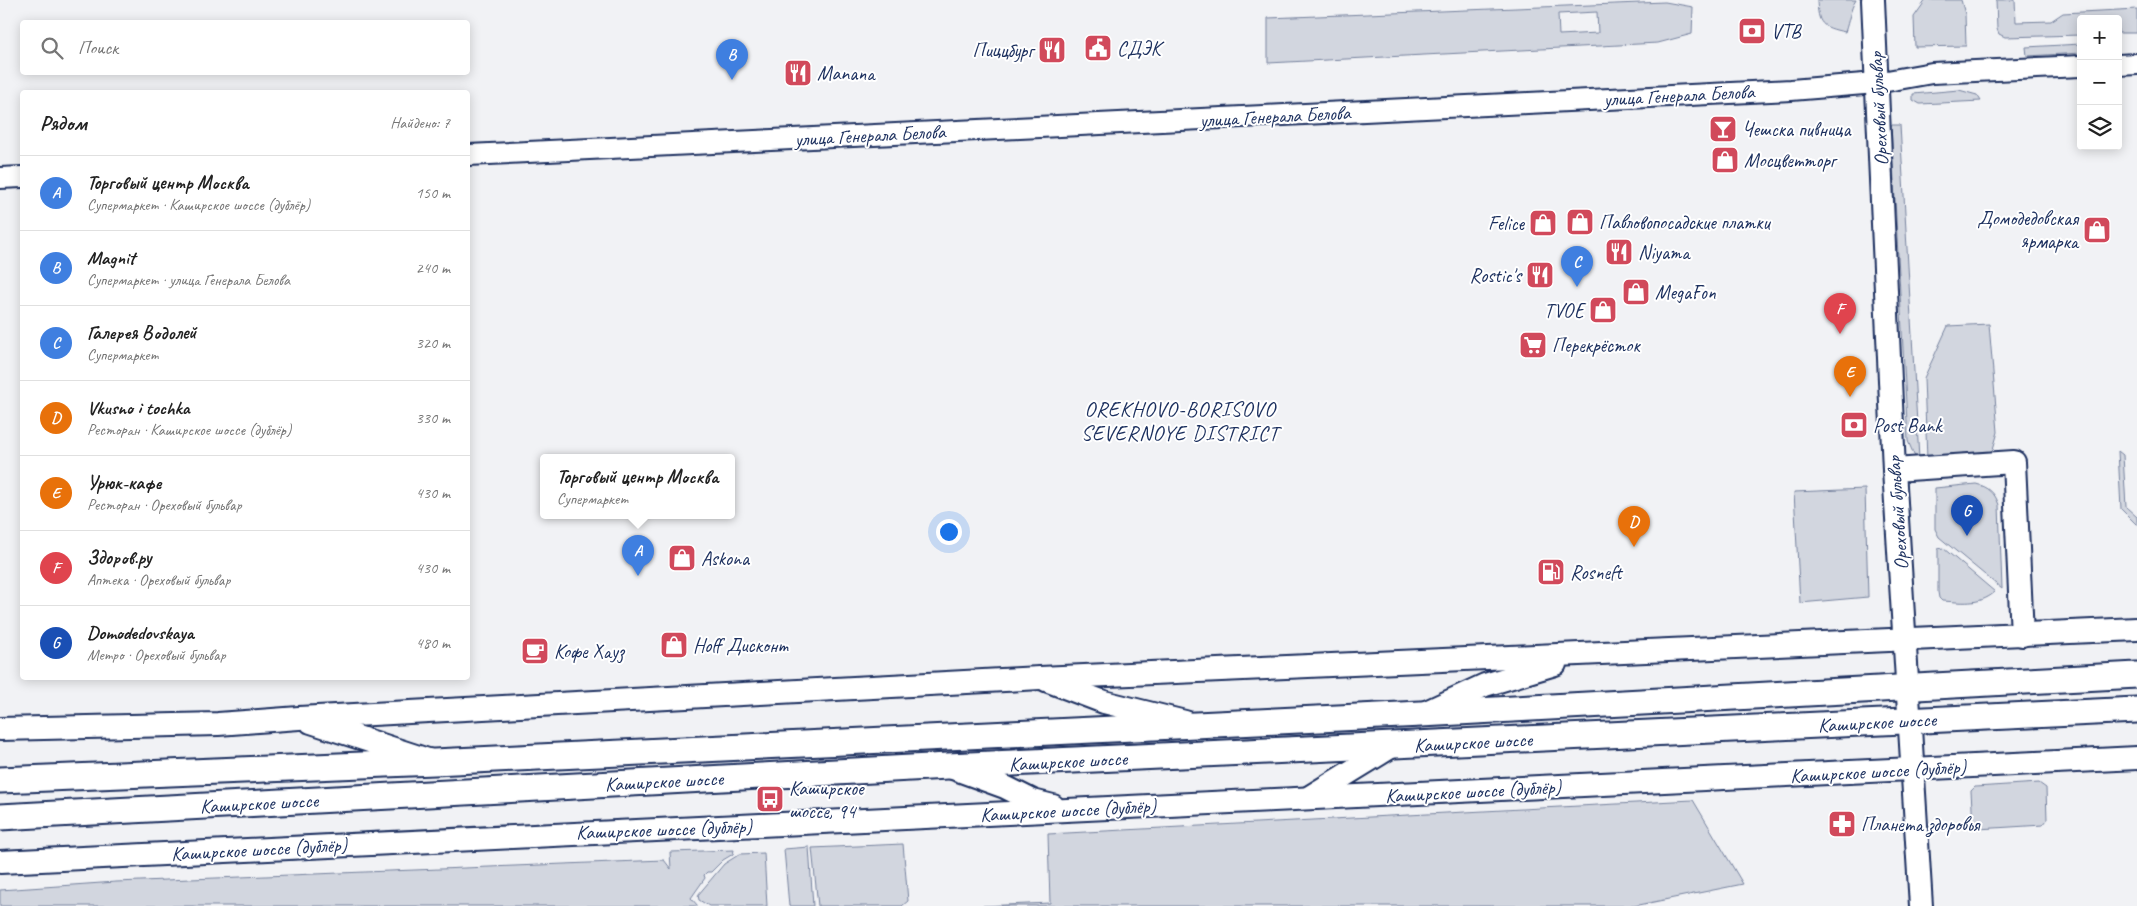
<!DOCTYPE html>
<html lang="ru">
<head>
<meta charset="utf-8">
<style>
	:root { --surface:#fff; --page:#f6f6f6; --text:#222; --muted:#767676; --line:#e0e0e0; --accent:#7c3aed }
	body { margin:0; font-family:Caveat,sans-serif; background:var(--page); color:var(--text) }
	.controls { position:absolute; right:15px; top:15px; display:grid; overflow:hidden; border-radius:5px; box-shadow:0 2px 12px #0003 }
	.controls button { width:45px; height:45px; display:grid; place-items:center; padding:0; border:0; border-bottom:1px solid var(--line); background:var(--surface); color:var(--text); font:25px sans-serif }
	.you { position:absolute; left:948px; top:531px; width:18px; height:18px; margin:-12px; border:4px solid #fff; border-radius:50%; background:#1a73e8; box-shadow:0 0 0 8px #1a73e833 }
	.badge { display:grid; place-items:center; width:32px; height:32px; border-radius:50%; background:var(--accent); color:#fff; font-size:16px; font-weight:700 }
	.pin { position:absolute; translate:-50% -41px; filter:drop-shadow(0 1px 2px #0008) }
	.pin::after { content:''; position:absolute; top:26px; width:18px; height:15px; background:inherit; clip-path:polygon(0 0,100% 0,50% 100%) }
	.popup { position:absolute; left:540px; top:454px; width:195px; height:65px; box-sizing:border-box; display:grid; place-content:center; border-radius:5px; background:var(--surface); filter:drop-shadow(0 1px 4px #0005); font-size:16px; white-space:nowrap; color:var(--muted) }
	.popup b { font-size:19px; color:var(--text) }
	.popup::after { content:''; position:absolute; left:50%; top:100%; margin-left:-10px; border:10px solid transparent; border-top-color:var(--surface) }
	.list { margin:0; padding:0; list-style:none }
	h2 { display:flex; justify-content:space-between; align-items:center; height:65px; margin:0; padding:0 20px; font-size:21px }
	h2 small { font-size:16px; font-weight:400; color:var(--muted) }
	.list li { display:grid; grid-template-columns:32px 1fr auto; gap:15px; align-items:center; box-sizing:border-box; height:75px; padding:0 20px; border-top:1px solid var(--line) }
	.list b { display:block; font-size:19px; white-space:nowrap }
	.list p { margin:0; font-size:16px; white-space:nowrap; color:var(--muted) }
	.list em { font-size:16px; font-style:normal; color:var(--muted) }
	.icon { flex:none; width:28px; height:28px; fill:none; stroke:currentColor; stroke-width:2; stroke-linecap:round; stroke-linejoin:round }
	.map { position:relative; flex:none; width:2137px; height:906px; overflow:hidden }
	.search { position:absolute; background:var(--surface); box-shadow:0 2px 12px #0003; left:20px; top:20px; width:450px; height:55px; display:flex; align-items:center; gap:12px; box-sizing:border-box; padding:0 18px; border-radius:5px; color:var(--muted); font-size:19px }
	.panel { position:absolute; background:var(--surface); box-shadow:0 2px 12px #0003; left:20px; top:90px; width:450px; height:590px; border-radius:5px }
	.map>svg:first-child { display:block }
	.green { fill:#d2d6df; stroke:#76829e; fill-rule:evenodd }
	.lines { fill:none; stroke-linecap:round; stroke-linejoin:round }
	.tertiary-casing { stroke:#1b2f5e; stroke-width:24 }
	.secondary-casing { stroke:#1b2f5e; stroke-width:26 }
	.primary-casing { stroke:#1b2f5e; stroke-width:29 }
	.tertiary { stroke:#fff; stroke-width:20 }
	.secondary { stroke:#fff; stroke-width:22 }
	.primary { stroke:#fff; stroke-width:25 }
	.labels { text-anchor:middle; stroke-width:4; stroke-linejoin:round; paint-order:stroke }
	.poi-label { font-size:20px; fill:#1b2f5e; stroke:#fff; text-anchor:start }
	.street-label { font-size:20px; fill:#1b2f5e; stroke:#fff }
	.neighbourhood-label { font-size:21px; letter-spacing:1px; fill:#1b2f5e; stroke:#fff }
</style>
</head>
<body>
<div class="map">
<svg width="2137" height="906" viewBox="0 0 2137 906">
	<rect width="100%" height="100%" fill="#f1f2f5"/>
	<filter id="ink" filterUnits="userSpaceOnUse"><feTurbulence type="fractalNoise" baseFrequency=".02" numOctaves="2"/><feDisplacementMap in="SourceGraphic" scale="10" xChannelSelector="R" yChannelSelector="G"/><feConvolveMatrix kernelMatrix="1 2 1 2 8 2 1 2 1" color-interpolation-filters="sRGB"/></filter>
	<g filter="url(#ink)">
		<g class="green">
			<path d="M1817 0H1856C1850 9 1849 21 1845 32 1821 27 1818 24 1817 0Z"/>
			<path d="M1926 0H1961L1965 14 1966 46 1915 47 1914 17Z"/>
			<path d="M1996 0H2015L2016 22 2051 21 2063 13 2137 9V33H2118V19H2081V35L2005 37 1999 34 1997 29Z"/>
			<path d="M1665 2 1693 7 1692 34 1658 43 1268 63V18ZM1597 12 1598 33 1559 35 1558 14Z"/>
			<path d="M2081 44V53L2027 56 2026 47Z"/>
			<path d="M1959 90 1977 95 1981 101 1920 104 1913 100V94Z"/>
			<path d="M1891 125H1900L1919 459 1914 455 1908 441Z"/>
			<path d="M1989 324 1998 432 1993 449 1988 454 1927 459 1924 378 1948 326Z"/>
			<path d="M2118 451 2123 455 2126 507 2137 517V525L2121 509Z"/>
			<path d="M1976 484C1989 487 1995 493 1999 505L2002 589 1939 537 1935 529V488Z"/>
			<path d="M1865 489 1868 597 1800 603 1794 492Z"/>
			<path d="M1943 548 1995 592C1979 606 1961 602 1942 601L1939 598 1938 592V549Z"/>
			<path d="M2039 783 2046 788 2047 820 2043 825 1978 829 1973 825 1971 791 1975 787Z"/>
			<path d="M1693 800 1743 884 1634 906H982L1050 903 1048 834Z"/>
			<path d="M903 844 908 901 902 906H818L812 848Z"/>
			<path d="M809 847 813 906H789L784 849Z"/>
			<path d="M734 850 733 854 723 860 711 872H707L704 875 705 878 691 898 698 906H0V890L116 882 664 860 671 869 670 852Z"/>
			<path d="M764 853 767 906H709L699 900 698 895 724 864 740 854Z"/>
		</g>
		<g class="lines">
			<defs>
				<g id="tertiary">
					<path d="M2118 65 2137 64"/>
					<path d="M468 155 1791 90 1876 83 1932 73 2081 66"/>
					<path d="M0 178 22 177"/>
				</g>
				<g id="secondary">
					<path d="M1873 0 1894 470 1921 906"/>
					<path d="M1894 470 2014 462 2022 635"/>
					<path d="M1046 680 1104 702 1185 722"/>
					<path d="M1424 713 1485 685 1555 664"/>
					<path d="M311 722 428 760"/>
					<path d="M0 729 218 724 299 718 1040 678 2137 629"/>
					<path d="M950 767 1005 787 1033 801 1053 806"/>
					<path d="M1311 796 1394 745"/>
					<path d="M0 862 2137 758"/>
				</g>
				<g id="primary">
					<path d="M0 780 434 762 1421 714 2137 675"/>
					<path d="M0 817 948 766 2137 710"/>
				</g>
			</defs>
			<use href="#tertiary" class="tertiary-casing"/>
			<use href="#secondary" class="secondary-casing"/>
			<use href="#primary" class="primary-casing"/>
			<use href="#tertiary" class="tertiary"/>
			<use href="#secondary" class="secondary"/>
			<use href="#primary" class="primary"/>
		</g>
	</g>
	<defs>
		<symbol id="bank-square" viewBox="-11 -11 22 22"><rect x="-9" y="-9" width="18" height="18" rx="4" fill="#d1495b" stroke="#fff"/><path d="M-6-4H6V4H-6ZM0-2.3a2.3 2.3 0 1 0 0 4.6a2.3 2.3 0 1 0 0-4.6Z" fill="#fff"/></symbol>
		<symbol id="civic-square" viewBox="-11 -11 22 22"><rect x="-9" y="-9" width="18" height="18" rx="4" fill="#d1495b" stroke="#fff"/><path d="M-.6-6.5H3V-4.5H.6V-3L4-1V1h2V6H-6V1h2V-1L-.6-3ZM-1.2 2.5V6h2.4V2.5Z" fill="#fff"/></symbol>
		<symbol id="restaurant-square" viewBox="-11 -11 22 22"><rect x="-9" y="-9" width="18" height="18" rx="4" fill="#d1495b" stroke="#fff"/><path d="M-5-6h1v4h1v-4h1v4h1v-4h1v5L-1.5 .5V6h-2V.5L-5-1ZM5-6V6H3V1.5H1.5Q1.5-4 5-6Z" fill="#fff"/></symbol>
		<symbol id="bar-square" viewBox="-11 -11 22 22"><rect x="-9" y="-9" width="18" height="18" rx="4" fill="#d1495b" stroke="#fff"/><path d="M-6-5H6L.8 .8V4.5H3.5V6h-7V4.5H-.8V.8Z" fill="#fff"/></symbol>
		<symbol id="shop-square" viewBox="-11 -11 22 22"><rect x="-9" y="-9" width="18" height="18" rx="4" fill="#d1495b" stroke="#fff"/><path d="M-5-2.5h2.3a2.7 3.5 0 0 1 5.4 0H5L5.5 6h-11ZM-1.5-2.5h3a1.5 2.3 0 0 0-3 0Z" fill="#fff"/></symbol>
		<symbol id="supermarket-square" viewBox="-11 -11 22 22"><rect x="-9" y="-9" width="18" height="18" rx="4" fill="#d1495b" stroke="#fff"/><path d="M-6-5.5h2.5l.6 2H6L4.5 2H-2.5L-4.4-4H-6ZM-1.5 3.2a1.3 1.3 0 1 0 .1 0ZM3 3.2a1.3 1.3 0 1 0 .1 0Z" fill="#fff"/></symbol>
		<symbol id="fuel-square" viewBox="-11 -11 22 22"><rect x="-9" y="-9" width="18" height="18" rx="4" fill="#d1495b" stroke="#fff"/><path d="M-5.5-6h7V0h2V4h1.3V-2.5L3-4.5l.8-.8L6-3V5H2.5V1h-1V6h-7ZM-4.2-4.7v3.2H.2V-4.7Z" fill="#fff"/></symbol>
		<symbol id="cafe-square" viewBox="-11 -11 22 22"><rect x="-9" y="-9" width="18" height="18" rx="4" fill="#d1495b" stroke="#fff"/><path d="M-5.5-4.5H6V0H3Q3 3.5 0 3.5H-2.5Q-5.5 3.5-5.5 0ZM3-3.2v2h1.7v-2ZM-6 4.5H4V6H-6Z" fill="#fff"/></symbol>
		<symbol id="bus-square" viewBox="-11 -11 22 22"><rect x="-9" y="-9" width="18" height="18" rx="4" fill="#d1495b" stroke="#fff"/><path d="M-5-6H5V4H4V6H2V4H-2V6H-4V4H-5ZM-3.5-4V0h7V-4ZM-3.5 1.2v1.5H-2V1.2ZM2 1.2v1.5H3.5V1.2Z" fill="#fff"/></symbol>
		<symbol id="pharmacy-square" viewBox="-11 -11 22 22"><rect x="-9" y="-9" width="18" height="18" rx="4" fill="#d1495b" stroke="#fff"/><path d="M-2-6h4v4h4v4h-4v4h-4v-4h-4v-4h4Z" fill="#fff"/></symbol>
	</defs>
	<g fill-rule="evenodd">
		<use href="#bank-square" x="1736" y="15" width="32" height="32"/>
		<use href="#civic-square" x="1082" y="32" width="32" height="32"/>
		<use href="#restaurant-square" x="1036" y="34" width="32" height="32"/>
		<use href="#restaurant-square" x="782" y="57" width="32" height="32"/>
		<use href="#bar-square" x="1707" y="113" width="32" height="32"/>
		<use href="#shop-square" x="1709" y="144" width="32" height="32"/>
		<use href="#shop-square" x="1564" y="206" width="32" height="32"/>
		<use href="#shop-square" x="1527" y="207" width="32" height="32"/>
		<use href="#shop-square" x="2081" y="214" width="32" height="32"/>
		<use href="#restaurant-square" x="1603" y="236" width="32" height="32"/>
		<use href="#restaurant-square" x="1524" y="259" width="32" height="32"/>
		<use href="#shop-square" x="1620" y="276" width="32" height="32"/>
		<use href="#shop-square" x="1587" y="294" width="32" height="32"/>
		<use href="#supermarket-square" x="1517" y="329" width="32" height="32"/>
		<use href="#bank-square" x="1838" y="409" width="32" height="32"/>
		<use href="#shop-square" x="666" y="542" width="32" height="32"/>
		<use href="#fuel-square" x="1535" y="556" width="32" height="32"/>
		<use href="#shop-square" x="658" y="629" width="32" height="32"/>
		<use href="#cafe-square" x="519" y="635" width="32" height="32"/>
		<use href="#bus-square" x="754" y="783" width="32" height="32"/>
		<use href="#pharmacy-square" x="1826" y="808" width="32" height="32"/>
	</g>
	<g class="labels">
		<g class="poi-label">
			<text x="1771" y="38">VTB</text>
			<text x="1117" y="55">СДЭК</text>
			<text x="1033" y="57" text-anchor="end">Пиццбург</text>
			<text x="817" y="80">Manana</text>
			<text x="1742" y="136">Чешска пивница</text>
			<text x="1744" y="167">Мосцветторг</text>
			<text x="2078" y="225" text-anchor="end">Домодедовская<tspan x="2078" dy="23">ярмарка</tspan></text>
			<text x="1599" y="229">Павловопосадские платки</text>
			<text x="1524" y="230" text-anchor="end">Felice</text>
			<text x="1638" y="259">Niyama</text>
			<text x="1521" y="282" text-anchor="end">Rostic's</text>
			<text x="1655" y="299">MegaFon</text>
			<text x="1584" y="317" text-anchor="end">TVOE</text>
			<text x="1552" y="352">Перекрёсток</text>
			<text x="1873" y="432">Post Bank</text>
			<text x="701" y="565">Askona</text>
			<text x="1570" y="579">Rosneft</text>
			<text x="693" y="652">Hoff Дисконт</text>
			<text x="554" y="658">Кофе Хауз</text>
			<text x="789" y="795">Каширское<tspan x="789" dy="23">шоссе, 94</tspan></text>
			<text x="1861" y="831">Планета здоровья</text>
		</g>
		<g class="street-label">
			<text transform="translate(1679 95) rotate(-3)" y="7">улица Генерала Белова</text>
			<text transform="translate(1878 109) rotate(-93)" y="7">Ореховый бульвар</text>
			<text transform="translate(1275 116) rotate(-3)" y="7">улица Генерала Белова</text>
			<text transform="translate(870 135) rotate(-3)" y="7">улица Генерала Белова</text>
			<text transform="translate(1897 513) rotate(-94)" y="7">Ореховый бульвар</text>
			<text transform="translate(1877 722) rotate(-3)" y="7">Каширское шоссе</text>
			<text transform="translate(1473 742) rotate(-3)" y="7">Каширское шоссе</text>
			<text transform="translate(1068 761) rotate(-3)" y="7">Каширское шоссе</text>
			<text transform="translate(1878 771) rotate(-3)" y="7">Каширское шоссе (дублёр)</text>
			<text transform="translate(664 781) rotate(-3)" y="7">Каширское шоссе</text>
			<text transform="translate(1473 791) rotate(-3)" y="7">Каширское шоссе (дублёр)</text>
			<text transform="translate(259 803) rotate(-3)" y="7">Каширское шоссе</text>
			<text transform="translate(1068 810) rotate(-3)" y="7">Каширское шоссе (дублёр)</text>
			<text transform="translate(664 829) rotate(-2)" y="7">Каширское шоссе (дублёр)</text>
			<text transform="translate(259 849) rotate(-3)" y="7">Каширское шоссе (дублёр)</text>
		</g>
		<g class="neighbourhood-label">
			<text x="1180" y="416">OREKHOVO-BORISOVO<tspan x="1180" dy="24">SEVERNOYE DISTRICT</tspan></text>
		</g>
	</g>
</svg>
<div class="controls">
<button>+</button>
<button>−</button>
<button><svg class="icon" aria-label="layers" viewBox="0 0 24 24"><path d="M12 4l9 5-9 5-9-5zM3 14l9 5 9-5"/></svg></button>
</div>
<div class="you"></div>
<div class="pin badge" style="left:638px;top:576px;background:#3f7fe0">A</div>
<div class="popup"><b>Торговый центр Москва</b>Супермаркет</div>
<div class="pin badge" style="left:732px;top:80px;background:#3f7fe0">B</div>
<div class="pin badge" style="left:1577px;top:287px;background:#3f7fe0">C</div>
<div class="pin badge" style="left:1634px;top:547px;background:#e8710a">D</div>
<div class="pin badge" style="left:1850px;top:397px;background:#e8710a">E</div>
<div class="pin badge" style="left:1840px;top:334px;background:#e0444e">F</div>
<div class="pin badge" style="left:1967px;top:536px;background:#1a4fb4">G</div>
<div class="search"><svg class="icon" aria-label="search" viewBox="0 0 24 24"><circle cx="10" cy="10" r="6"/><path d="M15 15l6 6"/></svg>Поиск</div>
<section class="panel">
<h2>Рядом<small>Найдено: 7</small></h2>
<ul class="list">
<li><span class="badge" style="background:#3f7fe0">A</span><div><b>Торговый центр Москва</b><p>Супермаркет · Каширское шоссе (дублёр)</p></div><em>150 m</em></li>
<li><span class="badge" style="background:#3f7fe0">B</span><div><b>Magnit</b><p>Супермаркет · улица Генерала Белова</p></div><em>240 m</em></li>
<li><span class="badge" style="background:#3f7fe0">C</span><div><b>Галерея Водолей</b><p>Супермаркет</p></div><em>320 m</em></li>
<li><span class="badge" style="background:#e8710a">D</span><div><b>Vkusno i tochka</b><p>Ресторан · Каширское шоссе (дублёр)</p></div><em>330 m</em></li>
<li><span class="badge" style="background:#e8710a">E</span><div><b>Урюк-кафе</b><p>Ресторан · Ореховый бульвар</p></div><em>430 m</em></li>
<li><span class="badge" style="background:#e0444e">F</span><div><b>Здоров.ру</b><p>Аптека · Ореховый бульвар</p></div><em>430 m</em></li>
<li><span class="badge" style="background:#1a4fb4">G</span><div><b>Domodedovskaya</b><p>Метро · Ореховый бульвар</p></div><em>480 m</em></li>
</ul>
</section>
</div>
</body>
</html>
